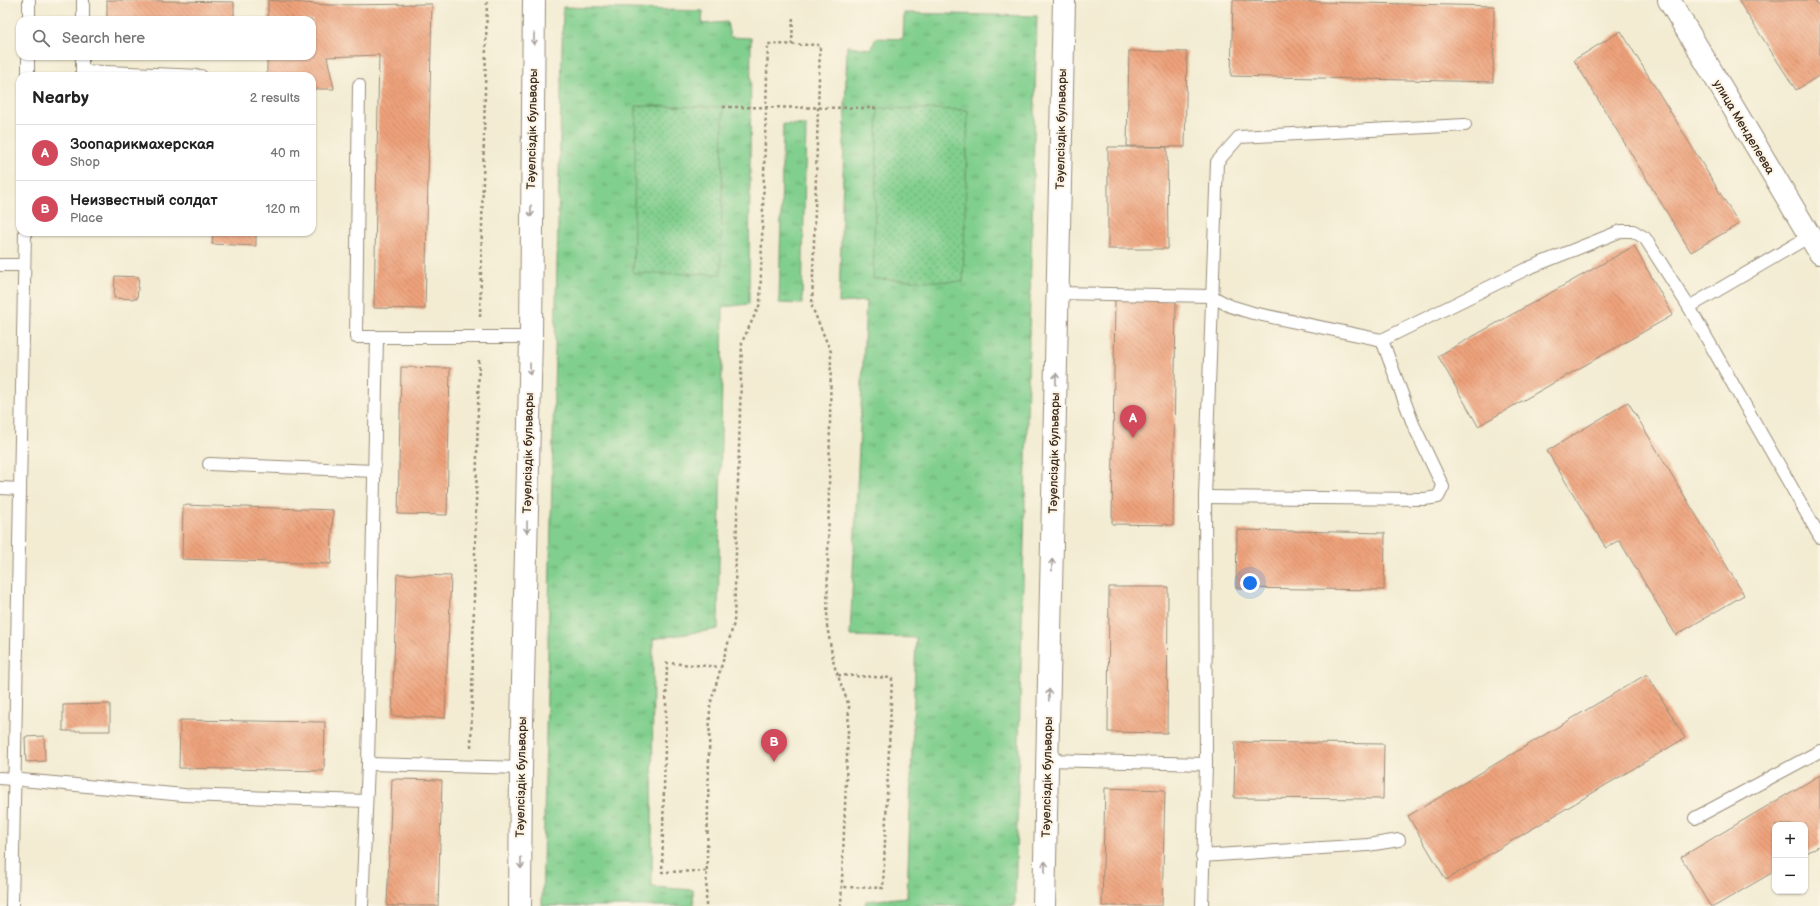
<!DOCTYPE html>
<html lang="en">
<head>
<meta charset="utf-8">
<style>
	:root { --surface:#fff; --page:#f6f6f6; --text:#222; --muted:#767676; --line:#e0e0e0; --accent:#d1495b }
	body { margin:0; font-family:"Balsamiq Sans",sans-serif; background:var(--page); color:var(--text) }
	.controls { position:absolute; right:12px; bottom:12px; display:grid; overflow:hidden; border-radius:8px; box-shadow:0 1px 3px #0004 }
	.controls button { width:36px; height:36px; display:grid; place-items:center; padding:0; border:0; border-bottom:1px solid var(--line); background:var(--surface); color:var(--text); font:20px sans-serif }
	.you { position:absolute; left:1250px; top:583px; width:14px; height:14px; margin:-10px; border:3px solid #fff; border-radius:50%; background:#1a73e8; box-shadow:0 0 0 6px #1a73e833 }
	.badge { display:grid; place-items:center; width:26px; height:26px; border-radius:50%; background:var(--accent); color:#fff; font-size:13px; font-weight:700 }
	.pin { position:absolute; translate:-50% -33px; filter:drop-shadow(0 1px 2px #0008) }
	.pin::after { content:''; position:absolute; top:21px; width:14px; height:12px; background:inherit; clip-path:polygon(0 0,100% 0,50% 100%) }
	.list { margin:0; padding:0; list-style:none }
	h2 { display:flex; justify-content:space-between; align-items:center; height:52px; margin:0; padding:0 16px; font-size:17px }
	h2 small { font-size:13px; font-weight:400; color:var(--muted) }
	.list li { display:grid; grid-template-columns:26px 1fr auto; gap:12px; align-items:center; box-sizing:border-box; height:56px; padding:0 16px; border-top:1px solid var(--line) }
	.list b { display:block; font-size:15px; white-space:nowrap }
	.list p { margin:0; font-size:13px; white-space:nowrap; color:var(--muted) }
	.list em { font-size:13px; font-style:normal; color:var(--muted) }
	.icon { flex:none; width:22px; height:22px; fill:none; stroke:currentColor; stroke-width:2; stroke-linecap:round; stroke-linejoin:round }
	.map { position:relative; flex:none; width:1820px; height:906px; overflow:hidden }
	.search { position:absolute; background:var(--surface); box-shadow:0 1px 3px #0004; left:16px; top:16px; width:300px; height:44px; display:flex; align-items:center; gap:10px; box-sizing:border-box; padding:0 14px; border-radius:12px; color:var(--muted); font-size:15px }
	.panel { position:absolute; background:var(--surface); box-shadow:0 1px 3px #0004; left:16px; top:72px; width:300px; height:164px; border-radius:12px }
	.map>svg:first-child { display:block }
	.grass { fill:url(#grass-tufts); stroke:#5e7c56 }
	.park { fill:url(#park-dots); stroke:#5e7c56 }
	.building { fill:url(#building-back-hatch) }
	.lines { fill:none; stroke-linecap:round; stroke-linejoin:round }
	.lane-casing { stroke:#978b78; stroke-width:14 }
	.secondary-casing { stroke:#978b78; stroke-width:24 }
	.path { stroke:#978b78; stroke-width:2.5; stroke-dasharray:3 3; stroke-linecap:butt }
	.lane { stroke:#fff; stroke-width:12 }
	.secondary { stroke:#fff; stroke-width:22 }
	.oneway { stroke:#a79f9a }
	.labels { text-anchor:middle; stroke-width:4; stroke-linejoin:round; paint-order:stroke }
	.street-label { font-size:12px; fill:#3b2a1e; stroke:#fcf5e5 }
</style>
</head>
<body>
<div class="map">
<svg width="1820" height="906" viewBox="0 0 1820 906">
	<defs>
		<pattern id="grass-tufts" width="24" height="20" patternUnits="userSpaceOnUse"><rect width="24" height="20" fill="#81cf8e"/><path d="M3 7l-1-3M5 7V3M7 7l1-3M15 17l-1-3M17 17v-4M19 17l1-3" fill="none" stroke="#6ba873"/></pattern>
		<pattern id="park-dots" width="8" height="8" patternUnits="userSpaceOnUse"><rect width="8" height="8" fill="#81cf8e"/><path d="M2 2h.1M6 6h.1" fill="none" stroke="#6ba873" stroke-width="1.8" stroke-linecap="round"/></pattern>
		<pattern id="building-back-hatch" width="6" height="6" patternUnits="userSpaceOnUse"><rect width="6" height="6" fill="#eea27b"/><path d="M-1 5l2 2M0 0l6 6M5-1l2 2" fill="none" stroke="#c28464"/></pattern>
	</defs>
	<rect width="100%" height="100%" fill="#fcf5e5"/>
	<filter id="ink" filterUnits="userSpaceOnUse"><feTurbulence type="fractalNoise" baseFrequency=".025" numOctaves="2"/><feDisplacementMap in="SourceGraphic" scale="8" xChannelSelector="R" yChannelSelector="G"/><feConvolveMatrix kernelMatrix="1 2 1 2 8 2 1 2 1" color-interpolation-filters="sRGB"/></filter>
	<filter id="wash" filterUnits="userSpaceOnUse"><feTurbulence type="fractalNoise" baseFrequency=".012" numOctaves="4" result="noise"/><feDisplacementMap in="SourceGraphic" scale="16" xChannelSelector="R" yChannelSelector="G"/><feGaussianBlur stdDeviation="0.9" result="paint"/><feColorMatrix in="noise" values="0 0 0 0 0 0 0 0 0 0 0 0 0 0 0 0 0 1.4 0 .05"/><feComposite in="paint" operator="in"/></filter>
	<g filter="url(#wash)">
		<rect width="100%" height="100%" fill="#f3ecd3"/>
		<g class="grass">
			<path d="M563 7 703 11 702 24 727 22 730 37 751 38 749 304 723 307 718 629 653 639 652 887 693 890 694 906H542Z"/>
			<path d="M904 13 1037 16 1015 906H865L866 901 907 897 916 638 850 636 866 301 839 303 847 46 871 49 876 38 903 39Z"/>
			<path d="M783 124 806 125 802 304 779 303Z"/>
		</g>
		<g class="park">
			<path d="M636 106 723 107 721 274 633 273Z"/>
			<path d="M878 108 968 110 963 282 873 279Z"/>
		</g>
		<g id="blocks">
			<g class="building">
				<path d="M107 0 234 2V20H107Z"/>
				<path d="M268 0 328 5 432 4 425 309 374 308 379 55 327 57 334 89H312V76H267V56H312V20H268Z"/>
				<path d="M1233 0 1494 6 1493 82 1231 76Z"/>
				<path d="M1738 0H1815L1820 8V75L1796 90Z"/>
				<path d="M1621 31 1739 224 1691 252 1574 60Z"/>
				<path d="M1129 51 1187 52 1185 147 1127 146Z"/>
				<path d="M1108 147H1167L1168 249H1108Z"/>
				<path d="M213 232H256V246L212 244Z"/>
				<path d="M1634 246 1673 315 1478 426 1438 356Z"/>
				<path d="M115 276 139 277 137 299 114 298Z"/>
				<path d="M1115 299 1176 300 1173 525 1112 524Z"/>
				<path d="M401 367 450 368 447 515 398 514Z"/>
				<path d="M1628 402 1744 595 1676 635 1619 540 1606 548 1547 451Z"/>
				<path d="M183 505 333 510 331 564 182 559Z"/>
				<path d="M1237 530 1385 533 1384 590 1236 588Z"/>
				<path d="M397 574 451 576 445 718 392 716Z"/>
				<path d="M1109 587H1168L1167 733 1108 732Z"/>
				<path d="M1647 674 1685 738 1446 880 1408 816Z"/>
				<path d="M110 704V731H63V705Z"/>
				<path d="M180 720 325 722 324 771 179 768Z"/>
				<path d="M44 736 45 761 26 762 25 737Z"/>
				<path d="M1235 742 1384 744 1383 799 1234 798Z"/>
				<path d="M1820 775V845L1805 854V825H1775V871L1715 906H1710L1681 857Z"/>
				<path d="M392 779 442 780 438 906H387Z"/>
				<path d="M1105 788 1165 790 1162 906H1102Z"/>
			</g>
		</g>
	</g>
	<g filter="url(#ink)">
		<use href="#blocks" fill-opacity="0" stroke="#978b78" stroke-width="1"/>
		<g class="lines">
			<defs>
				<g id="lane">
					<path d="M29 20V0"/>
					<path d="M83 20V0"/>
					<path d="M82 56V71L201 76"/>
					<path d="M28 76V56"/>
					<path d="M359 85 356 337H377"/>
					<path d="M0 265H24"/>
					<path d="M1058 293 1211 296 1230 306 1253 313 1382 340 1526 269 1621 231H1633L1645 238 1689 307 1810 236"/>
					<path d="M1689 307 1820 537"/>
					<path d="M209 464 374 471"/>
					<path d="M0 488 20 489"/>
					<path d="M1205 497 1425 499 1438 497 1443 487 1413 424 1382 340"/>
					<path d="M1047 760 1206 764"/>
					<path d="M368 764 521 768"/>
					<path d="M0 778 184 795 366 801"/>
					<path d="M1695 818 1820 751"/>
					<path d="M1202 856 1368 845 1399 840"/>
					<path d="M12 906 25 232"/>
					<path d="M362 906 368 764 377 337H531"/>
					<path d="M1202 906 1206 764 1205 497 1217 162 1239 137 1465 125"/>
				</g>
				<g id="secondary">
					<path d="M1669 0 1820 253"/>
					<path d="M520 906 521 768 531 337 534 0"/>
					<path d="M1044 906 1064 0"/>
				</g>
			</defs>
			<use href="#lane" class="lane-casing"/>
			<use href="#secondary" class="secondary-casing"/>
			<g class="path">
				<path d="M792 45 793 15"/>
				<path d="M723 107 878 108"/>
				<path d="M480 317 487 0"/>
				<path d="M838 675 892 678 883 888 842 887"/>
				<path d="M471 747 479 358"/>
				<path d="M706 871 662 872 667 663 721 667"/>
				<path d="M706 906 710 705 734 623 742 342 760 304 768 44 820 45 812 307 831 352 827 626 834 665 849 706 841 906"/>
			</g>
			<use href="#lane" class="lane"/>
			<use href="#secondary" class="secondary"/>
		</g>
		<defs><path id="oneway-shaft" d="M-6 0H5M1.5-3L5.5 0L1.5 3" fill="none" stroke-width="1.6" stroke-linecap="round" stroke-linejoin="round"/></defs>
		<g class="oneway">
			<use href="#oneway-shaft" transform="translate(534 39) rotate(91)"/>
			<use href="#oneway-shaft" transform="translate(531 211) rotate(90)"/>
			<use href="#oneway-shaft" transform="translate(530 369) rotate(91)"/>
			<use href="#oneway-shaft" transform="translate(1056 379) rotate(-89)"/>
			<use href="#oneway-shaft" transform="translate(527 527) rotate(91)"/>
			<use href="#oneway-shaft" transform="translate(1052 565) rotate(-89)"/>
			<use href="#oneway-shaft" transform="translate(1049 695) rotate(-89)"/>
			<use href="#oneway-shaft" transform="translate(521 863) rotate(90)"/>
			<use href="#oneway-shaft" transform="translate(1045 867) rotate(-89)"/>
		</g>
	</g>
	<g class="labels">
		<g class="street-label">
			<text transform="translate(1744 127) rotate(59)" y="4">улица Менделеева</text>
			<text transform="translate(532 129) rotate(-89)" y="4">Тәуелсіздік бульвары</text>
			<text transform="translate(1061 129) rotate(-89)" y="4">Тәуелсіздік бульвары</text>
			<text transform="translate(528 453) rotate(-89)" y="4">Тәуелсіздік бульвары</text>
			<text transform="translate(1054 453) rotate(-89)" y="4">Тәуелсіздік бульвары</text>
			<text transform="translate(521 777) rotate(-89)" y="4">Тәуелсіздік бульвары</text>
			<text transform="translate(1047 777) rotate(-89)" y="4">Тәуелсіздік бульвары</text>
		</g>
	</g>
</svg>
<div class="controls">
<button>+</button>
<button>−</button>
</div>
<div class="you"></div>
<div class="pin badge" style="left:1133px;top:438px">A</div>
<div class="pin badge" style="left:774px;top:762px">B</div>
<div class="search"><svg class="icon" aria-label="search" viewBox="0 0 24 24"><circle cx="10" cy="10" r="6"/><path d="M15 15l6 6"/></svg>Search here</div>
<section class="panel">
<h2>Nearby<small>2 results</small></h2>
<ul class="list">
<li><span class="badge">A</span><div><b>Зоопарикмахерская</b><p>Shop</p></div><em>40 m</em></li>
<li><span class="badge">B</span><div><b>Неизвестный солдат</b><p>Place</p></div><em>120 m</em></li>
</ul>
</section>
</div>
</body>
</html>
